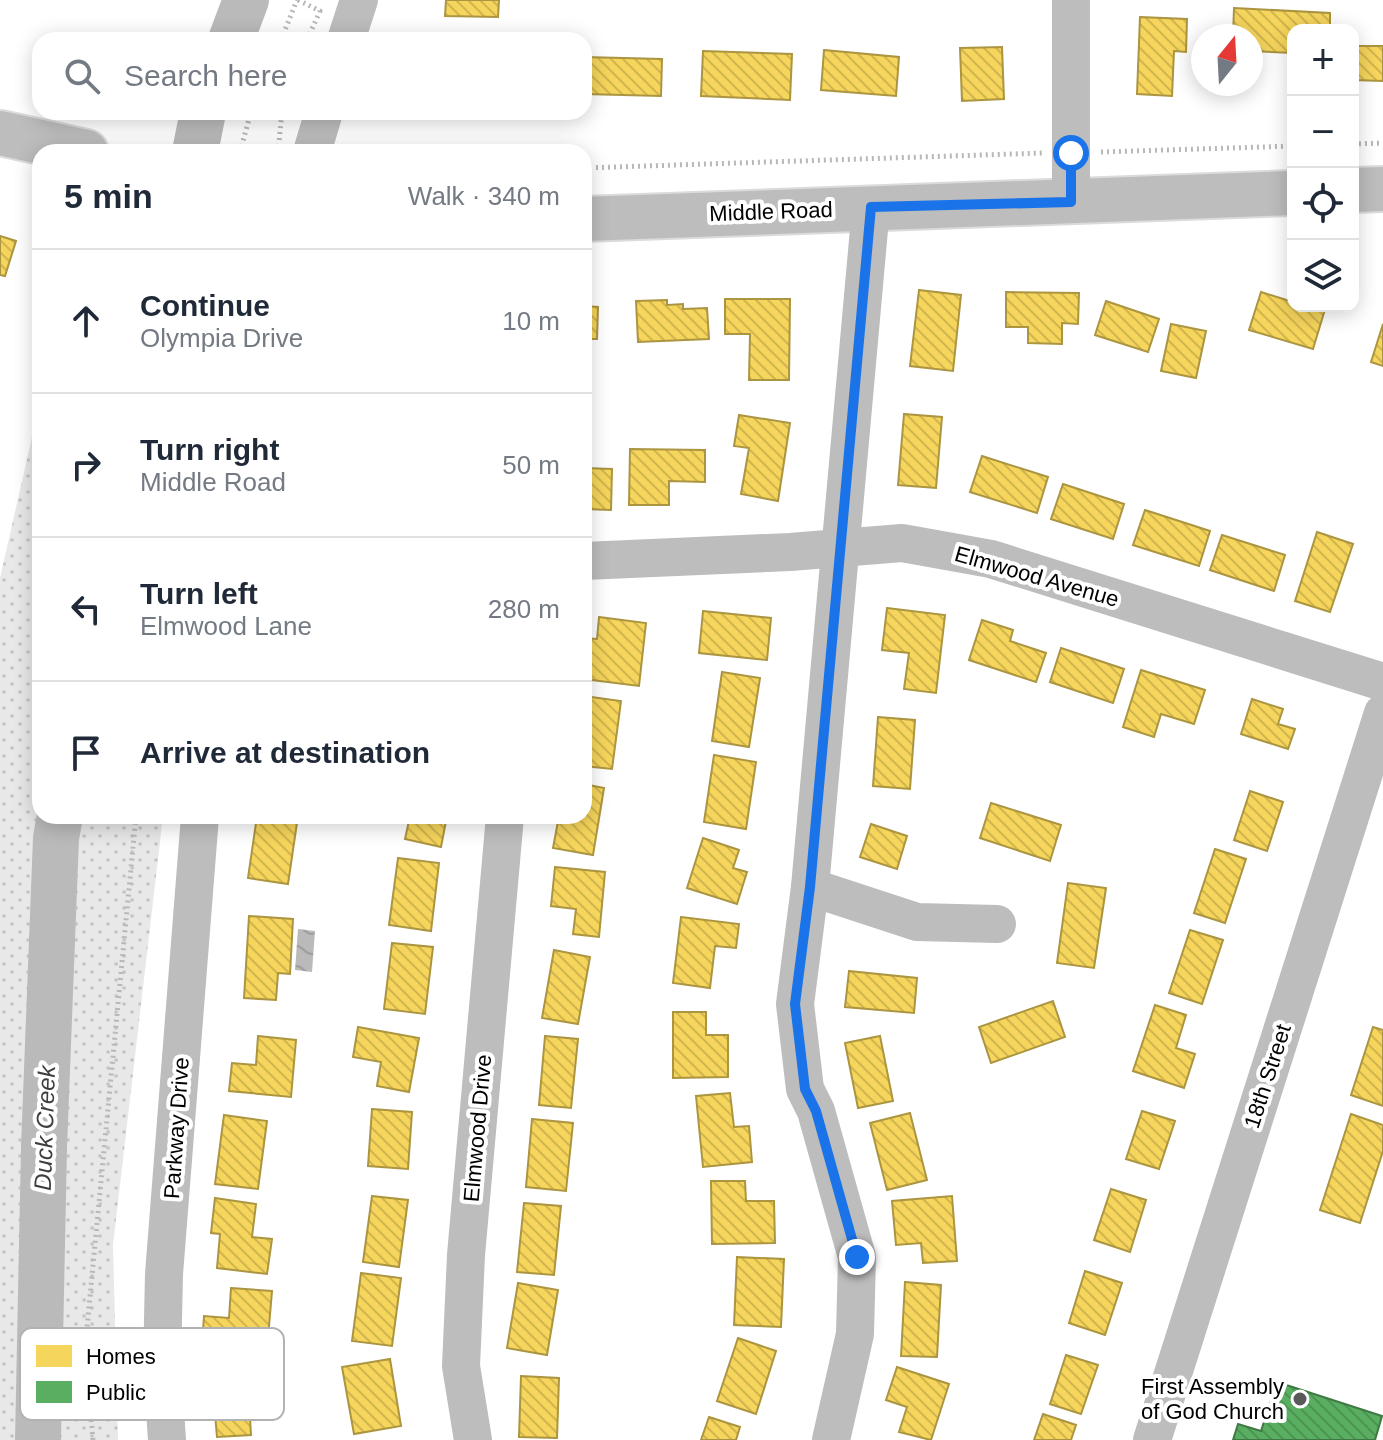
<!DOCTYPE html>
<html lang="en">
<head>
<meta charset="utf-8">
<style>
	:root { --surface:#fff; --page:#f6f6f7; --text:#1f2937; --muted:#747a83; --line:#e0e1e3 }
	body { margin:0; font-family:Arial,sans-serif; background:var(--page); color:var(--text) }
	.controls { position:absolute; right:24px; top:24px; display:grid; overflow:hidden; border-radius:16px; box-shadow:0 4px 20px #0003 }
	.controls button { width:72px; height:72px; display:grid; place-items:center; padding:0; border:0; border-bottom:2px solid var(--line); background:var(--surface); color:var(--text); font:40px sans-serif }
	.compass { position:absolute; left:1191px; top:24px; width:72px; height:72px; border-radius:50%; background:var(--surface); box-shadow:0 4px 20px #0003; rotate:18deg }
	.stop { position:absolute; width:24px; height:24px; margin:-18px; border:6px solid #1a73e8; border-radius:50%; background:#fff }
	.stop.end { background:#1a73e8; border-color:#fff; box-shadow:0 2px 8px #0008 }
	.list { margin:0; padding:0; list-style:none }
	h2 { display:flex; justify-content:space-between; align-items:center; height:104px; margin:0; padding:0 32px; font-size:34px }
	h2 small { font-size:26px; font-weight:400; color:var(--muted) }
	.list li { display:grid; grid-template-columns:52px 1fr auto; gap:24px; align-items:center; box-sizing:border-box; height:144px; padding:0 32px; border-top:2px solid var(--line) }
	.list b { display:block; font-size:30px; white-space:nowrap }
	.list p { margin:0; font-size:26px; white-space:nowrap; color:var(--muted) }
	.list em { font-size:26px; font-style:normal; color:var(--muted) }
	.icon { flex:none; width:44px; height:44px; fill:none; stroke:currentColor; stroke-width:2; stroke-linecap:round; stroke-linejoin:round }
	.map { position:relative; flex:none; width:1383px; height:1440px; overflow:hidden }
	.search { position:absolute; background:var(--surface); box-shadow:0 4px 20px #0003; left:32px; top:32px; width:560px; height:88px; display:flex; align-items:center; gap:20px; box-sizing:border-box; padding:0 28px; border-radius:24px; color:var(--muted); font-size:30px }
	.panel { position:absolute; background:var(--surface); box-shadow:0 4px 20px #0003; left:32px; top:144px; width:560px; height:680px; border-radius:24px }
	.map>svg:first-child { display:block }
	.park { fill:url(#park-dots) }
	.water { fill:url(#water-waves) }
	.homes { fill:url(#homes-back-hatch); stroke:#ac9540; stroke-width:2 }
	.public { fill:url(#public-back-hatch); stroke:#3f7a44; stroke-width:2 }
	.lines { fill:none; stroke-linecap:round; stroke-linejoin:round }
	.river { stroke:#bababa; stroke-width:46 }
	.major-casing { stroke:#dbdbdb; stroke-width:48 }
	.path { stroke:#b8b8b8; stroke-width:5; stroke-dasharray:2 4; stroke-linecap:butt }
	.minor { stroke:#bdbdbd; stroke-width:38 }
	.major { stroke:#bdbdbd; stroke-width:44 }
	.route { stroke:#1a73e8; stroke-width:10 }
	.poi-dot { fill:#595959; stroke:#fff; stroke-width:3 }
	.labels { text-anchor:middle; stroke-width:8; stroke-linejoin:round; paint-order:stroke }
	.street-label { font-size:22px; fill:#000; stroke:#fff }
	.poi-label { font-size:22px; fill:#000; stroke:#fff; text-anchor:end }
	.water-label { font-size:24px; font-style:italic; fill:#3e3e3e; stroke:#fff }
	.key { fill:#fff; stroke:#b2b2b2; stroke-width:2 }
	.key-label { font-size:22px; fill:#000 }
</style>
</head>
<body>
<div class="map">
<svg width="1383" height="1440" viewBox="0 0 1383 1440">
	<defs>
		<pattern id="park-dots" width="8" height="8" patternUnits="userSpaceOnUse" patternTransform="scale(2)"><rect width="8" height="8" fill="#e8e8e8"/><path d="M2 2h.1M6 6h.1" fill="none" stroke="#c5c5c5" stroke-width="1.8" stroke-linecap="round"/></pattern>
		<pattern id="water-waves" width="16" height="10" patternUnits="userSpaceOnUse" patternTransform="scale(2)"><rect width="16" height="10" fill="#bababa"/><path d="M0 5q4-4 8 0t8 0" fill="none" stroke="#9e9e9e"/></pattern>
		<pattern id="homes-back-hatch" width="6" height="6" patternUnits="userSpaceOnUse" patternTransform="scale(2)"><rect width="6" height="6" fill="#f6d55c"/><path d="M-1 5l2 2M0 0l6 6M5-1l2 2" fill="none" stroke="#d1b54e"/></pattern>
		<pattern id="public-back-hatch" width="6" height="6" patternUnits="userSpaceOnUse" patternTransform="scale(2)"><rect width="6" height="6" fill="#5aae61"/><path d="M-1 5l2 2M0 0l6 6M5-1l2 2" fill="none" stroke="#4c9452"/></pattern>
	</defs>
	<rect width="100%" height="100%" fill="#fff"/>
	<path class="park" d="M40 402V816H163L113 1245 118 1440H0V578Z"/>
	<path class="water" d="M298 929 315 931 312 972 295 970Z"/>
	<g class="homes">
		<path d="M446 0H499L498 17 445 16Z"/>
		<path d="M1234 8 1330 13V30H1293V53L1251 51V36H1233Z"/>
		<path d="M1140 17 1187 19 1186 52 1174 51 1172 96 1137 94Z"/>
		<path d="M1353 46H1383V81L1353 80Z"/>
		<path d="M1002 47 1004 99 962 101 960 48Z"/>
		<path d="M824 50 899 57 896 96 821 90Z"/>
		<path d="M703 51 792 54 790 100 701 96Z"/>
		<path d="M584 57 662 59 661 96 584 94Z"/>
		<path d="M0 236 16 241 5 276 0 275Z"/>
		<path d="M919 290 961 295 953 371 910 366Z"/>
		<path d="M1006 292 1079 293 1078 324 1062 323V344L1028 343V327H1006Z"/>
		<path d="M1261 292 1293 302V306H1326L1313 349 1249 330Z"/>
		<path d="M725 299H790L789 380H749L750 334H725Z"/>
		<path d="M667 300V305L683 304V309L707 308 709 339 638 342 636 301Z"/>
		<path d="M1106 301 1159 319 1148 352 1095 335Z"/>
		<path d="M584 306 598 307 597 339H584Z"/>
		<path d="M1171 324 1206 331 1196 378 1161 371Z"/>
		<path d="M1383 324V366L1371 362Z"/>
		<path d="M904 414 942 417 936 488 898 485Z"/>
		<path d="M739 415 790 423 778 501 741 494 749 448 734 446Z"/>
		<path d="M630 449 705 450V482L669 481V505H629Z"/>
		<path d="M982 456 1048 477 1037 513 970 492Z"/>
		<path d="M584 468 612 469 611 510 584 509Z"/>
		<path d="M1063 484 1124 504 1113 539 1051 519Z"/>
		<path d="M1145 510 1210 531 1199 566 1133 545Z"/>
		<path d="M1317 532 1353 544 1330 612 1295 601Z"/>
		<path d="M1222 535 1285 555 1274 591 1210 570Z"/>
		<path d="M887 608 945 615 936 693 904 689 909 653 882 650Z"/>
		<path d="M703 611 771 618 767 660 699 653Z"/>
		<path d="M599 617 646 623 639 686 584 679V638L597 639Z"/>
		<path d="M982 620 1013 630 1010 641 1046 653 1036 682 969 660Z"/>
		<path d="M1061 648 1124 669 1113 703 1050 682Z"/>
		<path d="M1141 670 1205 690 1194 724 1161 714 1154 737 1123 727Z"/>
		<path d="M722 672 760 678 749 747 712 741Z"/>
		<path d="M584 696 621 701 612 769 584 766Z"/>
		<path d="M1252 699 1283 709 1278 724 1295 729 1288 749 1241 734Z"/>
		<path d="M878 717 915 720 910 789 873 786Z"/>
		<path d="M714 755 756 762 746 829 704 822Z"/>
		<path d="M584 784 604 788 593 855 553 848 559 816H584Z"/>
		<path d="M1250 791 1283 802 1267 851 1234 840Z"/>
		<path d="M991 803 1061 825 1050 861 980 838Z"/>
		<path d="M257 816H298L288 884 248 878Z"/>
		<path d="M410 816H447L441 847 405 839Z"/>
		<path d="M871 824 907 836 897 869 860 857Z"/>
		<path d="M703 838 739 850 733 868 747 872 737 904 687 888Z"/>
		<path d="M1215 849 1246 859 1225 923 1194 913Z"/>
		<path d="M398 858 439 863 431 931 389 925Z"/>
		<path d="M555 867 605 872 599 937 573 934 576 909 551 906Z"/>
		<path d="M1068 883 1106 888 1094 968 1057 963Z"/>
		<path d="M249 916 293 919 290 974 278 973 276 1000 244 998Z"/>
		<path d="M681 917 739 924 736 948 715 946 710 988 673 983Z"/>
		<path d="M1190 930 1223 940 1202 1004 1169 993Z"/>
		<path d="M392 943 433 947 425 1014 384 1009Z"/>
		<path d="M554 950 590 957 578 1024 542 1018Z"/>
		<path d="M849 971 917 978 914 1013 845 1007Z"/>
		<path d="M1053 1001 1065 1037 991 1063 979 1027Z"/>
		<path d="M1155 1005 1186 1015 1176 1048 1195 1054 1184 1088 1133 1071Z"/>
		<path d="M673 1012H706V1035H728V1077L673 1078Z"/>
		<path d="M358 1027 419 1038 409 1092 377 1086 381 1062 353 1057Z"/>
		<path d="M1373 1027 1383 1030V1106L1351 1095Z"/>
		<path d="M258 1036 296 1040 291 1097 229 1091 232 1063 256 1065Z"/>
		<path d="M545 1036 578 1039 571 1108 539 1105Z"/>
		<path d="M880 1036 893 1101 858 1108 845 1043Z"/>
		<path d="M730 1093 734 1127 749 1126 752 1162 703 1167 696 1096Z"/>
		<path d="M372 1109 412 1112 408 1169 368 1166Z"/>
		<path d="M1142 1111 1175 1121 1159 1169 1126 1159Z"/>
		<path d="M910 1113 927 1180 887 1190 870 1123Z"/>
		<path d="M1351 1114 1383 1125V1151L1360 1223 1320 1210Z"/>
		<path d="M224 1115 267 1121 258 1189 215 1184Z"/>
		<path d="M532 1119 573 1123 566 1191 526 1187Z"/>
		<path d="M711 1181H745L746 1201H774L775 1243 712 1244Z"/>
		<path d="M1111 1189 1146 1200 1130 1252 1094 1240Z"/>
		<path d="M372 1196 408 1200 399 1267 363 1262Z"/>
		<path d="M952 1196 957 1261 923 1263 921 1243 896 1245 892 1201Z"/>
		<path d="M215 1198 256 1204 252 1237 272 1239 267 1274 217 1268 220 1234 211 1233Z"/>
		<path d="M524 1203 561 1206 554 1275 517 1272Z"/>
		<path d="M737 1257 784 1259 781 1327 734 1325Z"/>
		<path d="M1085 1271 1122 1283 1105 1335 1069 1323Z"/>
		<path d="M361 1273 401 1278 392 1346 352 1341Z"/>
		<path d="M905 1282 941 1285 937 1357 901 1356Z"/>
		<path d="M518 1283 558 1290 547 1355 507 1348Z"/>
		<path d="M231 1288 272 1291 267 1350 202 1345 204 1316 229 1318Z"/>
		<path d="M738 1338 776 1351 756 1414 717 1401Z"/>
		<path d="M1066 1355 1098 1365 1081 1414 1050 1404Z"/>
		<path d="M390 1359 401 1426 354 1434 342 1367Z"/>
		<path d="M247 1366 251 1435 217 1437 214 1402H206L204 1369Z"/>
		<path d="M897 1367 949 1384 931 1440 899 1432 907 1407 886 1400Z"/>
		<path d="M521 1376 559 1378 557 1438 519 1437Z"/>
		<path d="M1043 1414 1076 1425 1071 1440H1034Z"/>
		<path d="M709 1417 740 1427 736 1440H701Z"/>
	</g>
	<path class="public" d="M1277 1382 1382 1416 1375 1440H1233L1238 1424 1261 1431Z"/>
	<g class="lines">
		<g class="river">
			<path d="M231 40 246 0"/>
			<path d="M195 152 203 112"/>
			<path d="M38 1440 44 1147 56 838 60 816"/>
		</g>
		<defs>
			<g id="major">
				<path d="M0 133 86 152"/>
				<path d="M1353 190 1383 189"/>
				<path d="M584 219 1293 193"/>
			</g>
		</defs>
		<use href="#major" class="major-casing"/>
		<g class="path">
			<path d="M298 0 320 11 307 40"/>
			<path d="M281 40 297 0"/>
			<path d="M1353 144 1383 143"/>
			<path d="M240 152 251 112"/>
			<path d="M278 152 282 112"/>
			<path d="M1101 152 1293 146"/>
			<path d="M584 168 1043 153"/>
			<path d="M93 1440 85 1349 136 816"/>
		</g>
		<g class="minor">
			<path d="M346 40 359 0"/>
			<path d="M312 152 324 112"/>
			<path d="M1071 202V0"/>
			<path d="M584 561 790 552 902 543 991 559 1383 682"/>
			<path d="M810 887 917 922 997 924"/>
			<path d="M167 1440 162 1366 164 1274 200 816"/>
			<path d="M473 1440 461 1366 466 1255 505 816"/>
			<path d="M831 1440 855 1334 857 1257 816 1111 805 1089 795 1004 810 887 871 207"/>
			<path d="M1152 1440 1383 713"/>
		</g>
		<use href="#major" class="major"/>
	</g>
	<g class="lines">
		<path class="route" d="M857 1257 816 1111 805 1089 795 1004 810 887 871 207 1071 202V153"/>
	</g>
	<circle class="poi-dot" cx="1300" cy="1399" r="8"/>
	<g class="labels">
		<g class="street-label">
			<text transform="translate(771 211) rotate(-2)" y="8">Middle Road</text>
			<text transform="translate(1037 576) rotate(16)" y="8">Elmwood Avenue</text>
			<text transform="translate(1267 1076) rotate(-72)" y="8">18th Street</text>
			<text transform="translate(176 1128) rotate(-86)" y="8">Parkway Drive</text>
			<text transform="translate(477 1128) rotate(-85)" y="8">Elmwood Drive</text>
		</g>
		<g class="poi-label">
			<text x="1284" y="1394">First Assembly<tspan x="1284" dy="25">of God Church</tspan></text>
		</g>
		<g class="water-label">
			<text transform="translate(45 1128) rotate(-88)" y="8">Duck Creek</text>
		</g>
	</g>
	<rect x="20" y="1328" width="264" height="92" rx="12" class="key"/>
	<rect x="36" y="1345" width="36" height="22" fill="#f6d55c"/>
	<rect x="36" y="1381" width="36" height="22" fill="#5aae61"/>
	<g class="key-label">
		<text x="86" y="1364">Homes</text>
		<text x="86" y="1400">Public</text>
	</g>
</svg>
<div class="controls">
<button>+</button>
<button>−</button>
<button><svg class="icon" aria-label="locate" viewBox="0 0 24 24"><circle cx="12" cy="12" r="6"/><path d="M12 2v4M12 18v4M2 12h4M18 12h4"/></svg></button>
<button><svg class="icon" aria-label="layers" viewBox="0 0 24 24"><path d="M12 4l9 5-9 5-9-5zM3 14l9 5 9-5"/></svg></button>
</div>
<svg class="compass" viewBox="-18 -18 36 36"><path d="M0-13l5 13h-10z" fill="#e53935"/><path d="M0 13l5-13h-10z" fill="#747a83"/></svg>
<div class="stop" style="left:1071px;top:153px"></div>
<div class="stop end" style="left:857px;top:1257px"></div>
<div class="search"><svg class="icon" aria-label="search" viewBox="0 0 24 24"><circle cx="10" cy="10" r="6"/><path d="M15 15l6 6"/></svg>Search here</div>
<section class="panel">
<h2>5 min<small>Walk · 340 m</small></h2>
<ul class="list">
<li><svg class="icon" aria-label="ahead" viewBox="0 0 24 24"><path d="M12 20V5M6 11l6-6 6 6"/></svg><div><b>Continue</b><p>Olympia Drive</p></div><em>10 m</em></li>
<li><svg class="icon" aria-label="right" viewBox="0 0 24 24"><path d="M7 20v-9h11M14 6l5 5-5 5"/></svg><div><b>Turn right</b><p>Middle Road</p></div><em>50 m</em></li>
<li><svg class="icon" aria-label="left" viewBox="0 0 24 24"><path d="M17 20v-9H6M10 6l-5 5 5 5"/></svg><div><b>Turn left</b><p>Elmwood Lane</p></div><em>280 m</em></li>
<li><svg class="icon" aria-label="arrive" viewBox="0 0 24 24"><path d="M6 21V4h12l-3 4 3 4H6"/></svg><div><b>Arrive at destination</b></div></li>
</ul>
</section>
</div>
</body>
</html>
